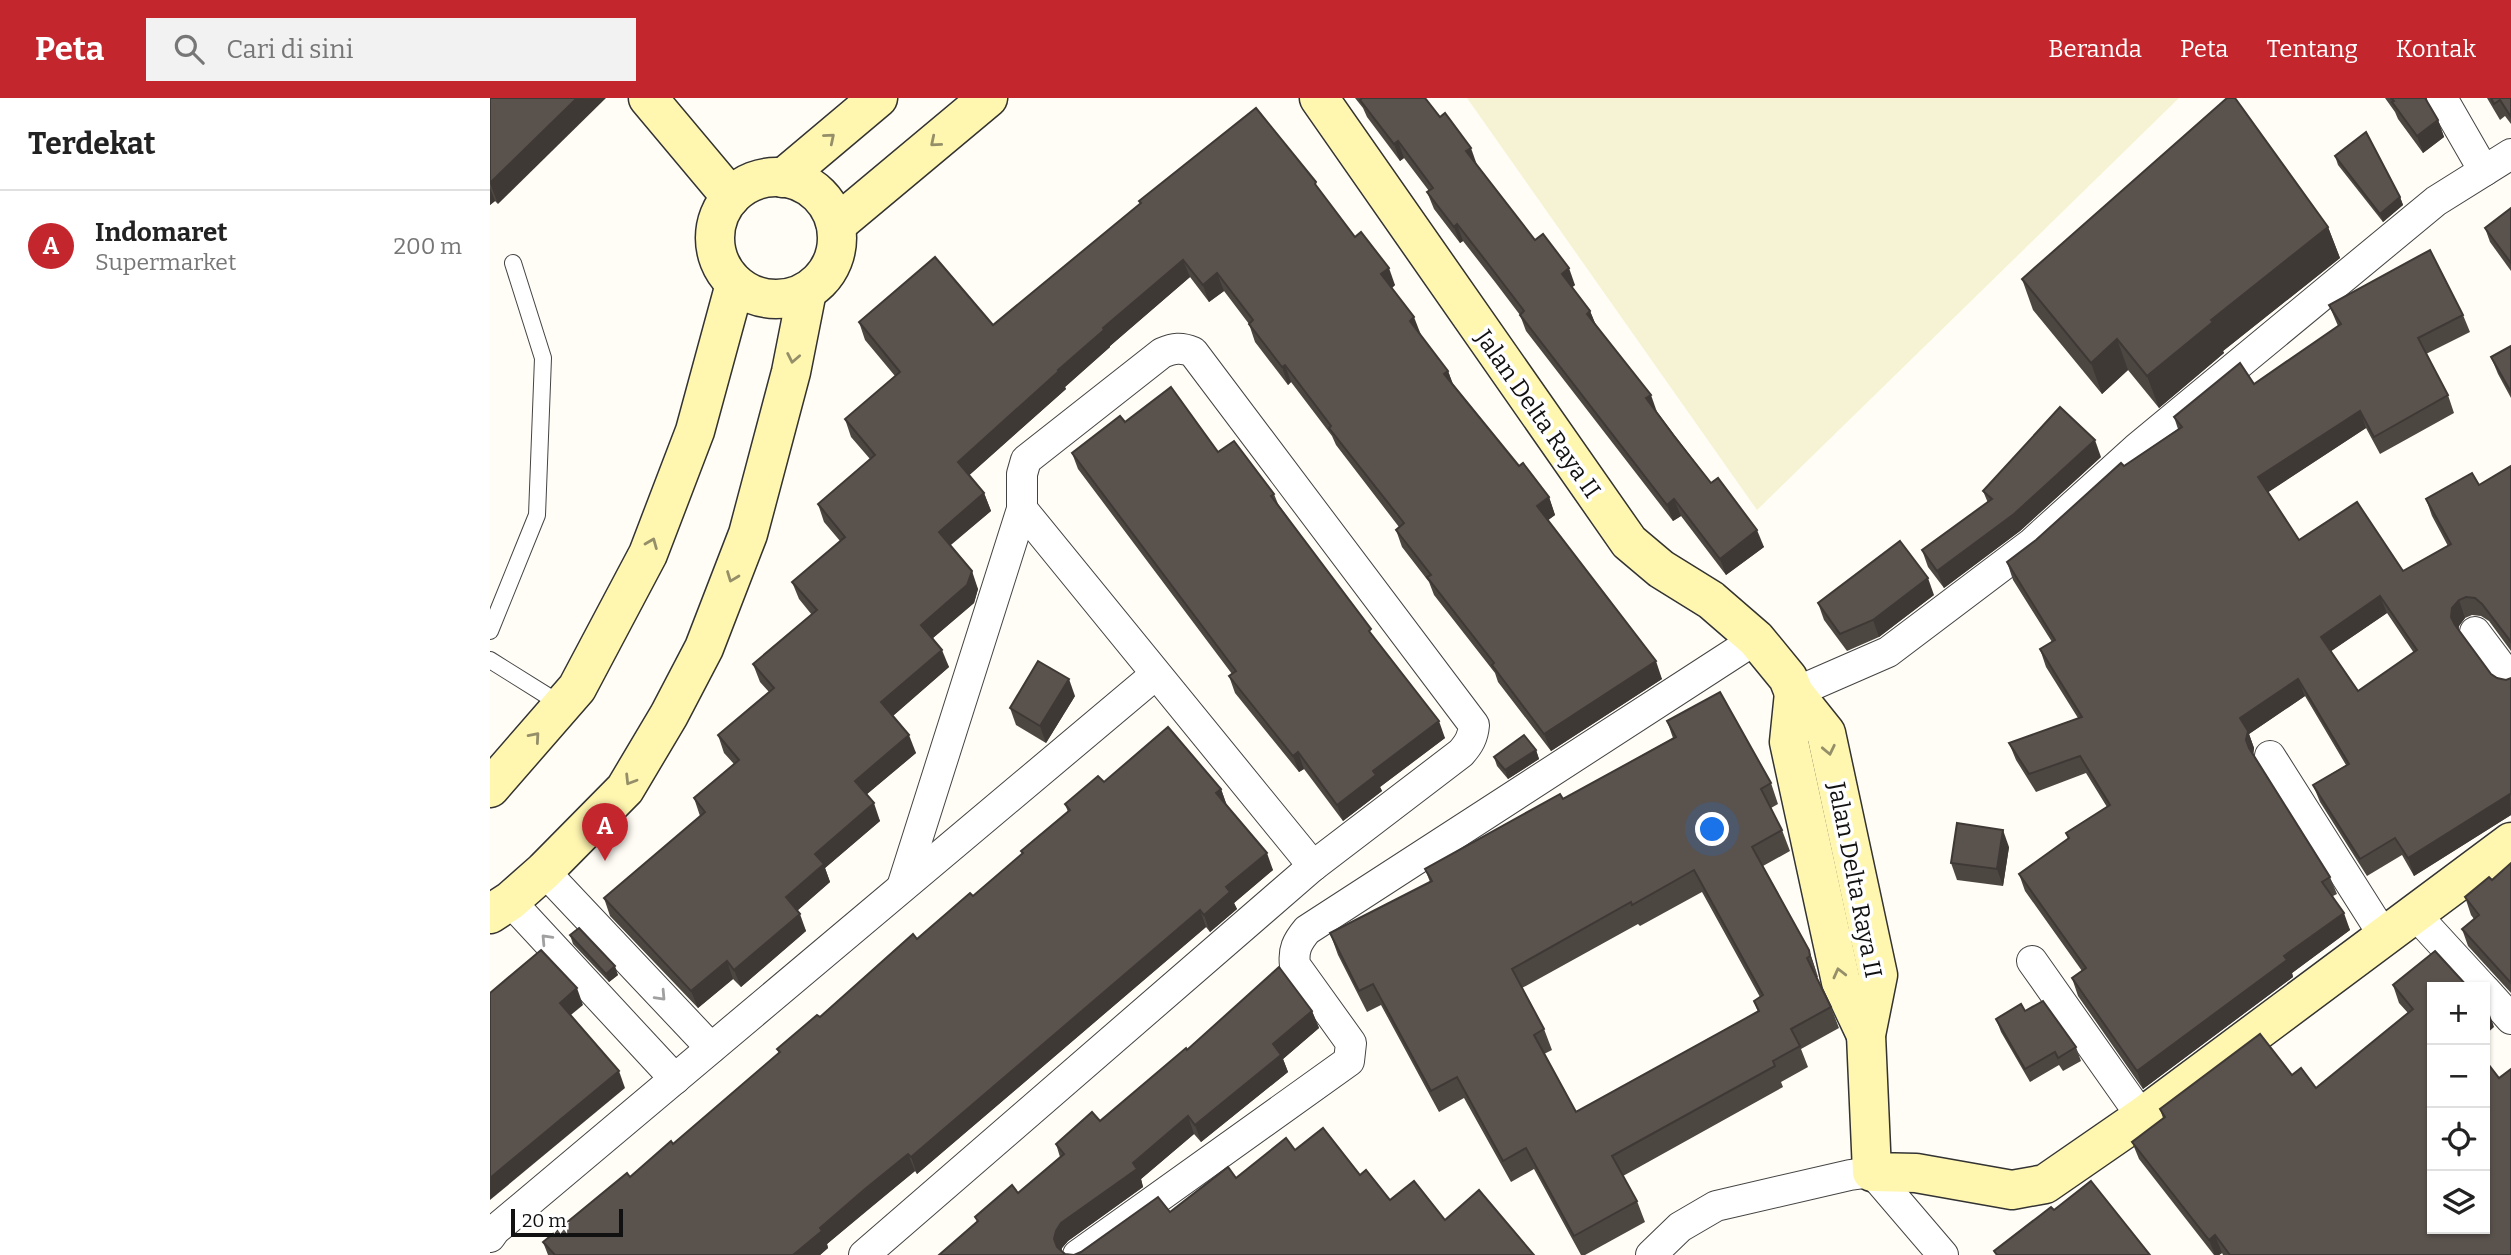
<!DOCTYPE html>
<html lang="id">
<head>
<meta charset="utf-8">
<style>
	:root { --surface:#fff; --page:#f2f2f2; --text:#222; --muted:#767676; --line:#e0e0e0; --accent:#c4262e }
	body { margin:0; font-family:Bitter,serif; background:var(--page); color:var(--text) }
	.controls { position:absolute; right:21px; bottom:21px; display:grid; overflow:hidden; border-radius:0px; box-shadow:0 2px 5px #0004 }
	.controls button { width:63px; height:63px; display:grid; place-items:center; padding:0; border:0; border-bottom:2px solid var(--line); background:var(--surface); color:var(--text); font:35px sans-serif }
	.scale { position:absolute; left:21px; bottom:18px; width:112px; box-sizing:border-box; padding-left:7px; border:4px solid #111; border-top:0; font-size:19px; line-height:24px; white-space:nowrap; color:#111; -webkit-text-stroke:5px #fff; paint-order:stroke }
	.you { position:absolute; left:1223px; top:732px; width:24px; height:24px; margin:-18px; border:5px solid #fff; border-radius:50%; background:#1a73e8; box-shadow:0 0 0 10px #1a73e833 }
	.badge { display:grid; place-items:center; width:46px; height:46px; border-radius:50%; background:var(--accent); color:#fff; font-size:23px; font-weight:700 }
	.pin { position:absolute; translate:-50% -58px; filter:drop-shadow(0 2px 4px #0008) }
	.pin::after { content:''; position:absolute; top:37px; width:24px; height:21px; background:inherit; clip-path:polygon(0 0,100% 0,50% 100%) }
	.list { margin:0; padding:0; list-style:none }
	h2 { display:flex; justify-content:space-between; align-items:center; height:91px; margin:0; padding:0 28px; font-size:30px }
	h2 small { font-size:23px; font-weight:400; color:var(--muted) }
	.list li { display:grid; grid-template-columns:46px 1fr auto; gap:21px; align-items:center; box-sizing:border-box; height:112px; padding:0 28px; border-top:2px solid var(--line) }
	.list b { display:block; font-size:26px; white-space:nowrap }
	.list p { margin:0; font-size:23px; white-space:nowrap; color:var(--muted) }
	.list em { font-size:23px; font-style:normal; color:var(--muted) }
	.icon { flex:none; width:38px; height:38px; fill:none; stroke:currentColor; stroke-width:2; stroke-linecap:round; stroke-linejoin:round }
	.map { position:relative; flex:none; width:2021px; height:1157px; overflow:hidden }
	header { display:flex; align-items:center; gap:42px; box-sizing:border-box; height:98px; padding:0 35px; background:var(--accent); color:#fff }
	header strong { font-size:33px }
	nav { display:flex; gap:38px; margin-inline-start:auto; font-size:24px }
	.search { width:490px; height:63px; background:var(--page); display:flex; align-items:center; gap:18px; box-sizing:border-box; padding:0 24px; border-radius:0px; color:var(--muted); font-size:26px }
	main { display:flex }
	aside { flex:1; background:var(--surface) }
	.map>svg:first-child { display:block }
	.farmland { fill:#f6f3d4 }
	.lines { fill:none; stroke-linecap:round; stroke-linejoin:round }
	.lane-casing { stroke:#444; stroke-width:18 }
	.street-casing { stroke:#444; stroke-width:32 }
	.secondary-casing { stroke:#333; stroke-width:41 }
	.lane { stroke:#fff; stroke-width:16 }
	.street { stroke:#fff; stroke-width:30 }
	.secondary { stroke:#fff6b0; stroke-width:38 }
	.wall { fill:#4d4742; fill-rule:evenodd }
	.shaded-wall { fill:#3f3936 }
	.building { fill:#5a524d; stroke:#3f3936; stroke-width:2; fill-rule:evenodd }
	.oneway { stroke:#948f68 }
	.oneway2 { stroke:#a0a0a0 }
	.labels { text-anchor:middle; stroke-width:7; stroke-linejoin:round; paint-order:stroke }
	.street-label { font-size:24px; fill:#111; stroke:#fff }
</style>
</head>
<body>
<header>
<strong>Peta</strong>
<div class="search"><svg class="icon" aria-label="search" viewBox="0 0 24 24"><circle cx="10" cy="10" r="6"/><path d="M15 15l6 6"/></svg>Cari di sini</div>
<nav><a>Beranda</a><a>Peta</a><a>Tentang</a><a>Kontak</a></nav>
</header>
<main>
<aside>
<h2>Terdekat<small></small></h2>
<ul class="list">
<li><span class="badge">A</span><div><b>Indomaret</b><p>Supermarket</p></div><em>200 m</em></li>
</ul>
</aside>
<div class="map">
<svg width="2021" height="1157" viewBox="0 0 2021 1157">
	<rect width="100%" height="100%" fill="#fffdf5"/>
	<path class="farmland" d="M977 0H1689L1267 412Z"/>
	<g class="lines">
		<defs>
			<g id="lane">
				<path d="M0 533 47 417 53 260 23 165"/>
				<path d="M0 562 72 607"/>
			</g>
			<g id="street">
				<path d="M1952 0 1994 73"/>
				<path d="M532 411 823 768"/>
				<path d="M1985 534 2021 582"/>
				<path d="M1304 595 1398 554 1541 446 1647 350 1946 103 2021 56"/>
				<path d="M1780 658 1894 838"/>
				<path d="M54 773 221 950"/>
				<path d="M20 803 185 981"/>
				<path d="M1925 816 1992 889"/>
				<path d="M1542 863 1652 1019"/>
				<path d="M1995 892 2021 921"/>
				<path d="M0 1139 5 1132 665 577"/>
				<path d="M374 1157 823 768 971 655C979 646 983 639 984 627L703 254C691 249 684 250 672 255L536 362 532 376V411L412 789"/>
				<path d="M588 1157 859 963 861 945 805 867C803 852 807 844 817 832L1266 541"/>
				<path d="M1161 1157 1190 1129 1226 1108 1360 1077 1382 1074 1453 1157"/>
			</g>
			<g id="secondary">
				<path d="M158 0 241 99"/>
				<path d="M829 0 1139 444 1171 471 1221 502 1266 541 1298 580 1304 595 1336 635 1388 877 1376 937 1382 1074 1426 1075 1522 1092 1555 1086 1652 1019 2021 744"/>
				<circle cx="286" cy="140" r="61"/>
				<path d="M293 80 388 0"/>
				<path d="M346 127 498 0"/>
				<path d="M1304 595 1299 644 1351 884 1376 937"/>
				<path d="M0 690 87 590 158 456 205 333 245 186"/>
				<path d="M0 816 20 803 54 773 135 691 179 617 214 550 258 436 301 274 317 193"/>
			</g>
		</defs>
		<use href="#lane" class="lane-casing"/>
		<use href="#street" class="street-casing"/>
		<use href="#secondary" class="secondary-casing"/>
		<use href="#lane" class="lane"/>
		<use href="#street" class="street"/>
		<use href="#secondary" class="secondary"/>
	</g>
	<g class="wall">
		<path d="M0 0 8 106 5 103 0 107Z"/>
		<path d="M865 0H935L1013 102 1045 142 1085 187 1082 189 1100 213 1105 225 1167 314 1221 385 1274 449 1236 477 1191 418 1183 423 1036 233 1030 217 1005 184 973 143 970 145 944 111 937 94 939 93 914 60 910 63 877 19 873 10Z"/>
		<path d="M1895 0H1935L1948 22 1954 39 1933 55 1908 21 1905 14Z"/>
		<path d="M1997 0H2021V26L2015 18 2010 22Z"/>
		<path d="M1845 58 1910 99 1913 107 1893 124 1848 67Z"/>
		<path d="M829 92 865 139 905 187 902 190 930 237 958 273 963 286 1029 368 1059 399 1065 417 1058 422 1172 581 1061 653 1008 584 1005 575 944 497 939 484 912 449 906 432 909 429 846 347 842 338 801 284 798 287 765 244 759 226 734 193 719 204 700 179 620 248V249L575 289 576 291 479 377 494 395 501 413 460 447 488 491 484 505 443 540 459 569 403 618 426 655 376 697 390 723 335 770 340 784 307 813 316 833 251 889 243 881 208 910 120 818 114 800 210 718 204 700 244 666 234 655 228 637 279 594 270 584 263 566 322 517 309 501 302 484 350 443 334 424 328 406 380 361 361 339 355 321 405 278 375 242 369 224 503 227 650 106 649 103Z"/>
		<path d="M2021 110V173L2000 144 1995 130Z"/>
		<path d="M1838 129 1850 160 1733 253 1734 255 1669 310 1638 272 1612 296 1543 212 1532 181Z"/>
		<path d="M1839 207 1973 217 1980 234 1936 256 1958 297 1964 315 1890 356 1876 330 1778 394 1809 442 1913 473 1958 448 1942 418 1936 401 1989 387 2021 368V553L1999 523 1991 518 1982 517 1975 520 1969 528 1968 532 2001 576 2007 580 2016 582 2021 580V717L1924 778 1912 757 1877 778 1830 704 1823 687 1856 667 1815 598 1759 636 1764 650 1763 657 1840 779 1847 796 1843 798 1860 832 1802 875 1803 879 1653 991 1588 898 1582 880 1592 873 1535 793 1529 776 1578 741 1576 735 1617 709 1596 675 1546 694 1526 662 1519 645 1588 620 1556 569 1550 551 1562 544 1523 482 1517 464 1546 442 1634 368 1688 331 1684 319 1764 286 1848 228ZM1897 515 1924 555 1868 593 1841 553Z"/>
		<path d="M2021 248V300L2008 276 2001 259Z"/>
		<path d="M635 324 728 354 784 396 788 406 955 640 890 689 892 693 853 723 814 671 809 674 745 595 739 578 742 576 588 371 582 355Z"/>
		<path d="M1611 359 1530 433 1454 490 1438 469 1432 452 1498 405 1493 393Z"/>
		<path d="M1444 497 1389 539 1357 553 1334 522 1328 505Z"/>
		<path d="M585 598 556 645 526 627 520 610Z"/>
		<path d="M1177 623 1281 685 1288 706 1281 710 1292 732 1300 753 1273 768 1319 852 1328 879 1326 880 1341 909 1349 930 1311 951 1318 969 1291 984 1293 989 1133 1078 1147 1103 1155 1124 1095 1157H1091L1044 1071 1021 1084 974 1000 949 1014 891 907 877 914 848 857 840 835 940 784 935 771 1073 701 1183 640ZM1212 794 1270 899 1264 903 1268 914 1086 1014 1054 956 1062 952 1054 931 1032 890 1148 826 1150 828Z"/>
		<path d="M1046 652 1049 661 1018 681 1007 668 1004 659Z"/>
		<path d="M614 684 731 691 737 708 783 772 744 805 747 811 720 834 716 829 427 1076 425 1073 382 1108 337 1146 338 1150 330 1157H58L53 1144 183 1046 289 955 287 951 330 919 427 841 483 798 532 756 531 753 578 714 575 706Z"/>
		<path d="M1519 749 1513 788 1467 782 1461 765Z"/>
		<path d="M2021 765V895L1978 848 1972 831 1984 821 1981 817 1975 799 2002 782Z"/>
		<path d="M80 837 128 877 119 884 83 846Z"/>
		<path d="M1903 887 1942 889 2021 1157H1733L1732 1155 1729 1157H1724L1649 1061 1642 1044 1673 1020 1670 1011 1802 977 1826 990 1918 915 1909 905Z"/>
		<path d="M822 913 829 930 793 961 798 974 711 1044 704 1036 651 1081 653 1089 578 1143 572 1150 571 1153 575 1156 584 1157 680 1114 746 1080 805 1052 870 1077 900 1102 1044 1157H449L487 1124 485 1119 528 1095 570 1059 566 1046 610 1023 697 952Z"/>
		<path d="M1535 913 1586 949 1591 963 1573 973 1569 967 1540 984 1511 934 1506 921Z"/>
	</g>
	<g class="shaded-wall">
		<path d="M87 0H116L8 106 0 85Z"/>
		<path d="M1948 22 1954 39 1933 55 1927 38Z"/>
		<path d="M908 43 914 60 910 63 904 46Z"/>
		<path d="M981 50 987 67 982 70 976 53Z"/>
		<path d="M0 90 5 103 0 107Z"/>
		<path d="M1910 99 1913 107 1893 124 1890 116Z"/>
		<path d="M967 126 973 143 970 145 964 129Z"/>
		<path d="M1838 129 1850 160 1733 253 1734 255 1669 310 1657 278 1721 222Z"/>
		<path d="M693 162 700 179 620 248V249L575 289 576 291 474 382 468 364 613 230Z"/>
		<path d="M899 170 905 187 897 194 891 176Z"/>
		<path d="M1079 170 1085 187 1078 193 1072 176Z"/>
		<path d="M727 175 734 193 719 204 713 187Z"/>
		<path d="M1100 213 1107 230 1097 216Z"/>
		<path d="M924 219 931 237 920 223Z"/>
		<path d="M1627 241 1638 272 1612 296 1601 265Z"/>
		<path d="M795 267 801 284 798 287 792 269Z"/>
		<path d="M958 273 964 290 954 276Z"/>
		<path d="M1161 297 1167 314 1156 300Z"/>
		<path d="M1870 313 1876 330 1774 397 1768 379Z"/>
		<path d="M1605 342 1611 359 1530 433 1454 490 1447 473Z"/>
		<path d="M494 395 501 413 455 452 449 434Z"/>
		<path d="M1059 399 1065 417 1053 426 1047 408Z"/>
		<path d="M1184 401 1191 418 1183 423 1177 407Z"/>
		<path d="M1267 432 1274 449 1236 477 1230 461Z"/>
		<path d="M482 473 488 491 484 505 437 545 431 527Z"/>
		<path d="M1438 480 1444 497 1389 539 1383 522Z"/>
		<path d="M1890 498 1897 515 1837 556 1831 539Z"/>
		<path d="M1969 502 1975 520 1969 528 1968 537 1961 519 1962 510Z"/>
		<path d="M452 552 459 569 398 622 391 604Z"/>
		<path d="M1166 563 1172 581 1061 653 1054 636Z"/>
		<path d="M579 581 585 598 556 645 550 628Z"/>
		<path d="M1808 581 1815 598 1759 636 1764 650 1763 659 1750 620Z"/>
		<path d="M949 623 955 640 890 689 892 693 853 723 847 707 883 673Z"/>
		<path d="M419 637 426 655 371 701 365 683Z"/>
		<path d="M1046 652 1049 661 1018 681 1015 672Z"/>
		<path d="M808 654 814 671 809 674 803 658Z"/>
		<path d="M731 691 737 708 726 695Z"/>
		<path d="M2020 696 2021 717 1924 778 1918 760Z"/>
		<path d="M384 705 390 723 335 770 340 784 302 817 296 799 325 756Z"/>
		<path d="M1513 732 1519 749 1513 788 1507 771Z"/>
		<path d="M777 755 783 772 744 805 747 811 720 834 714 817 736 789Z"/>
		<path d="M710 812 716 829 427 1076 421 1059Z"/>
		<path d="M1854 815 1860 832 1802 875 1803 879 1653 991 1647 973 1794 858Z"/>
		<path d="M310 816 316 833 251 889 244 872Z"/>
		<path d="M1319 852 1328 879 1320 858Z"/>
		<path d="M237 863 243 881 208 910 201 893Z"/>
		<path d="M125 868 128 877 119 884 116 876Z"/>
		<path d="M87 890 93 907 76 921 70 905Z"/>
		<path d="M1998 911 2004 929 1995 937V914Z"/>
		<path d="M822 913 829 930 793 961 798 974 711 1044 705 1027 783 946Z"/>
		<path d="M129 973 135 990 0 1102V1080Z"/>
		<path d="M698 1018 704 1036 651 1081 653 1089 578 1143 572 1150 571 1157 564 1141 566 1133 571 1125Z"/>
		<path d="M418 1056 425 1073 337 1146 338 1150 330 1157H303L330 1130Z"/>
		<path d="M1725 1137 1732 1155 1729 1157H1725L1719 1142Z"/>
	</g>
	<g class="building">
		<path d="M0 0H87L0 85Z"/>
		<path d="M872 0H935L950 19 955 15 981 50 976 53 1045 142 1053 136 1079 170 1072 176 1100 213 1097 216 1161 297 1156 300 1184 338 1221 385 1228 380 1267 432 1230 461 1184 401 1177 407 1030 217 1034 213 999 167 967 126 964 129 937 94 943 90 908 43 904 46 870 2Z"/>
		<path d="M1737 0H1745L1838 129 1721 222 1723 224 1657 278 1627 241 1601 265 1532 181Z"/>
		<path d="M1901 0H1935L1948 22 1927 38 1902 4 1904 3Z"/>
		<path d="M2001 0H2021V19L2010 2 2004 6Z"/>
		<path d="M766 10 826 84 825 86 865 139 871 134 899 170 891 176 924 219 920 223 958 273 954 276 1029 368 1033 365 1059 399 1047 408 1166 563 1054 636 1002 567 1004 565 937 479 941 477 906 432 914 425 839 330 841 328 795 267 792 269 759 226 763 222 727 175 713 187 693 162 613 230 614 232 568 272 569 273 468 364 494 395 449 434 482 473 477 487 431 527 452 552 391 604 419 637 365 683 384 705 325 756 334 766 296 799 310 816 244 872 237 863 201 893 114 800 215 714 204 700 249 662 228 637 284 590 263 566 327 512 302 484 355 439 328 406 385 357 355 321 410 274 369 224 445 159 503 227 651 105 649 103Z"/>
		<path d="M1876 34 1910 99 1890 116 1845 58Z"/>
		<path d="M2021 110V165L1995 130Z"/>
		<path d="M1940 152 1973 217 1928 240 1958 297 1884 339 1870 313 1768 379 1809 442 1867 404 1913 473 1961 446 1936 401 1982 375 1989 387 2021 368V544L1992 506 1985 500 1976 499 1969 502 1962 510 1961 519 1965 527 2001 576 2007 580 2016 582 2021 580V697L2020 696 1918 760 1905 740 1870 761 1823 687 1859 666 1808 581 1750 620 1758 633 1756 642 1759 650 1840 779 1832 784 1854 815 1794 858 1797 862 1647 973 1582 880 1596 870 1529 776 1579 740 1576 735 1620 707 1590 658 1539 676 1519 645 1592 619 1550 551 1565 542 1517 464 1546 442 1631 365 1634 368 1692 329 1684 319 1750 265 1764 286 1851 226 1839 207ZM1890 498 1927 552 1868 593 1831 539Z"/>
		<path d="M2021 248V294L2001 259Z"/>
		<path d="M681 289 728 354 744 343 784 396 781 398 881 531 879 533 949 623 883 673 886 677 847 707 808 654 803 658 739 578 746 573 582 355 630 318 635 324Z"/>
		<path d="M1570 309 1605 342 1524 416 1447 473 1432 452 1502 401 1493 393Z"/>
		<path d="M1410 443 1438 480 1383 522 1350 536 1328 505Z"/>
		<path d="M548 563 579 581 550 628 520 610Z"/>
		<path d="M1230 594 1281 685 1271 691 1292 732 1262 749 1319 852 1320 858 1317 860 1341 909 1301 931 1310 948 1283 963 1285 968 1122 1058 1147 1103 1084 1138 1036 1050 1013 1063 967 979 941 993 883 886 869 893 840 835 942 783 935 771 1070 696 1073 701 1186 639 1177 623ZM1204 772 1273 897 1264 903 1269 913 1086 1014 1044 937 1054 931 1022 871 1141 804 1142 807Z"/>
		<path d="M678 629 731 691 726 695 777 755 736 789 740 794 714 817 710 812 421 1059 418 1056 375 1091 330 1130 332 1133 303 1157H65L53 1144 137 1075 140 1079 181 1043 183 1046 290 954 287 951 327 917 330 919 423 836 427 841 480 795 483 798 533 755 531 753 580 712 575 706 608 678 614 684Z"/>
		<path d="M1034 637 1046 652 1015 672 1004 659Z"/>
		<path d="M1467 725 1513 732 1507 771 1461 765Z"/>
		<path d="M2021 765V885L1972 831 1989 817 1975 799 1999 779 2002 782Z"/>
		<path d="M89 830 125 868 116 876 80 837Z"/>
		<path d="M51 852 87 890 70 905 129 973 0 1080V895Z"/>
		<path d="M1945 853 1978 889H1942V1131H1995V962L2009 980 2021 971V1157H1740L1725 1137 1719 1142 1642 1044 1675 1019 1670 1011 1770 936 1802 977 1811 970 1826 990 1923 911 1903 887Z"/>
		<path d="M789 869 822 913 783 946 791 957 705 1027 698 1018 643 1065 647 1071 571 1125 566 1133 564 1141 567 1149 575 1156 584 1157 591 1154 668 1099 680 1114 738 1069 746 1080 796 1040 805 1052 833 1030 870 1077 876 1072 900 1102 924 1083 955 1122 989 1092 1044 1157H449L488 1123 485 1119 522 1087 528 1095 574 1056 566 1046 602 1014 610 1023 696 950 697 952Z"/>
		<path d="M1553 903 1586 949 1568 960 1565 954 1535 971 1506 921 1531 906 1535 913Z"/>
		<path d="M1601 1083 1660 1157H1507L1504 1153 1561 1109 1564 1112Z"/>
	</g>
	<defs><path id="oneway-chevron" d="M-2-3.5L2.5 0L-2 3.5" fill="none" stroke-width="1.6" stroke-linecap="round" stroke-linejoin="round" transform="scale(1.75)"/></defs>
	<g class="oneway">
		<use href="#oneway-chevron" transform="translate(340 40) rotate(-40)"/>
		<use href="#oneway-chevron" transform="translate(445 44) rotate(140)"/>
		<use href="#oneway-chevron" transform="translate(303 260) rotate(101)"/>
		<use href="#oneway-chevron" transform="translate(162 445) rotate(-68)"/>
		<use href="#oneway-chevron" transform="translate(242 479) rotate(111)"/>
		<use href="#oneway-chevron" transform="translate(45 639) rotate(-49)"/>
		<use href="#oneway-chevron" transform="translate(1339 652) rotate(78)"/>
		<use href="#oneway-chevron" transform="translate(140 682) rotate(122)"/>
		<use href="#oneway-chevron" transform="translate(1349 875) rotate(-104)"/>
	</g>
	<g class="oneway2">
		<use href="#oneway-chevron" transform="translate(56 841) rotate(-133)"/>
		<use href="#oneway-chevron" transform="translate(171 898) rotate(47)"/>
	</g>
	<g class="labels">
		<g class="street-label">
			<text transform="translate(1048 316) rotate(55)" y="8">Jalan Delta Raya II</text>
			<text transform="translate(1365 782) rotate(79)" y="8">Jalan Delta Raya II</text>
		</g>
	</g>
</svg>
<div class="controls">
<button>+</button>
<button>−</button>
<button><svg class="icon" aria-label="locate" viewBox="0 0 24 24"><circle cx="12" cy="12" r="6"/><path d="M12 2v4M12 18v4M2 12h4M18 12h4"/></svg></button>
<button><svg class="icon" aria-label="layers" viewBox="0 0 24 24"><path d="M12 4l9 5-9 5-9-5zM3 14l9 5 9-5"/></svg></button>
</div>
<div class="scale">20 m</div>
<div class="you"></div>
<div class="pin badge" style="left:115px;top:763px">A</div>
</div>
</main>
</body>
</html>
